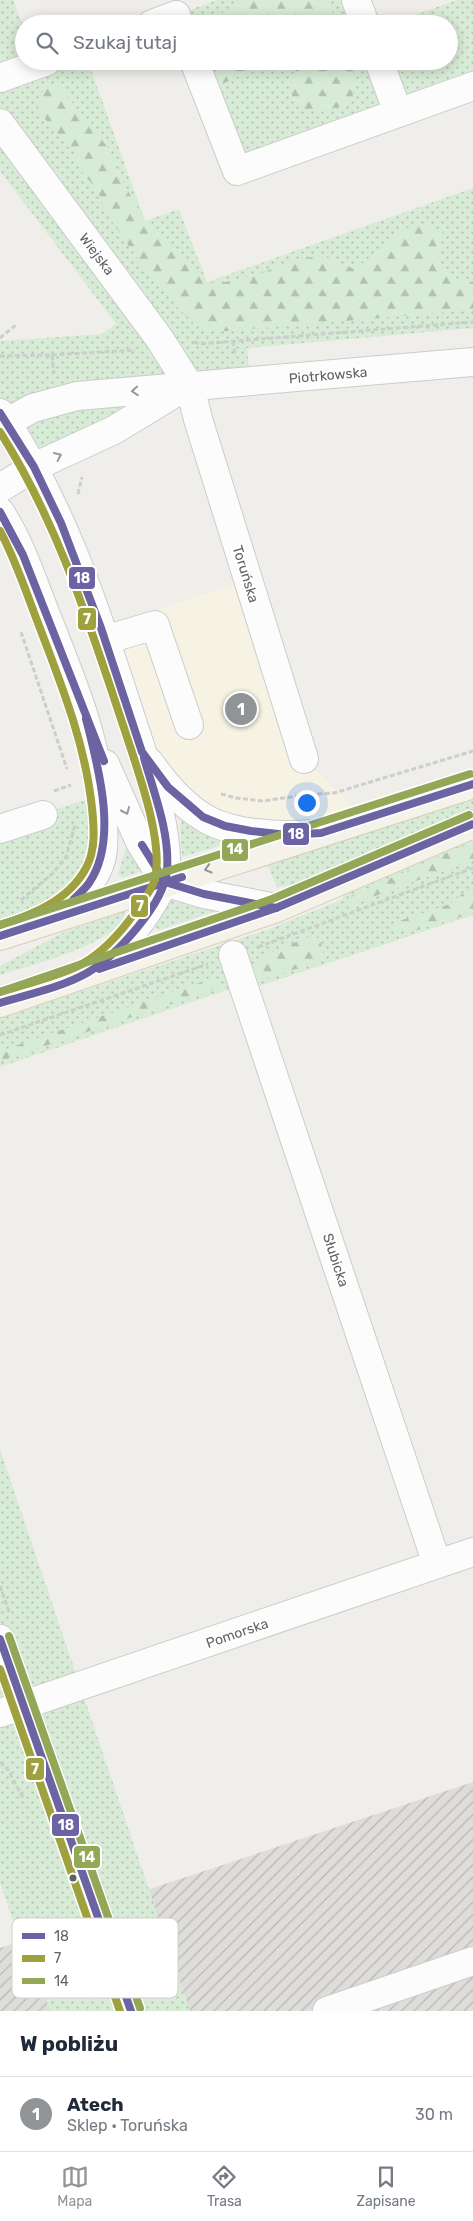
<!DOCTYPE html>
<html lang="pl">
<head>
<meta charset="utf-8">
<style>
	:root { --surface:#fff; --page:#f2f2f3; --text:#1f2937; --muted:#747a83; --line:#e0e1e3; --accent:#919496 }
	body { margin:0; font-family:Rubik,sans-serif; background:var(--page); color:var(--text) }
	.you { position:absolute; left:306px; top:802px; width:18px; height:18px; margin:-12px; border:4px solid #fff; border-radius:50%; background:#1a73e8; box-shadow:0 0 0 8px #1a73e833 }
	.badge { display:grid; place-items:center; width:32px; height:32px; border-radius:50%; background:var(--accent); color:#fff; font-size:16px; font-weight:700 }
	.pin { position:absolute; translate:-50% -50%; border:2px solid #fff; box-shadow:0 1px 5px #0006 }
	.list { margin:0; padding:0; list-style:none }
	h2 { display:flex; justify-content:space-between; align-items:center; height:65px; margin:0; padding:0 20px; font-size:21px }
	h2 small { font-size:16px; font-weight:400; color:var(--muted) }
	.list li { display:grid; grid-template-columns:32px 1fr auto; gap:15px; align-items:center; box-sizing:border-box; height:75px; padding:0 20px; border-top:1px solid var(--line) }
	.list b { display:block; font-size:19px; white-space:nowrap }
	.list p { margin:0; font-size:16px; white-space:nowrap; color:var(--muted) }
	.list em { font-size:16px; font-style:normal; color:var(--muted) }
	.icon { flex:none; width:28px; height:28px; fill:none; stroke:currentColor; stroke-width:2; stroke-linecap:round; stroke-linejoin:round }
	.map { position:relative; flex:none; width:473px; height:2011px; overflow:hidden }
	.search { position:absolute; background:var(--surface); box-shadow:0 2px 12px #0003; left:15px; right:15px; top:15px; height:55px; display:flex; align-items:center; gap:12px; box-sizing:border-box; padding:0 18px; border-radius:28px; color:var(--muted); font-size:19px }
	.sheet { height:140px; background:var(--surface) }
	nav { display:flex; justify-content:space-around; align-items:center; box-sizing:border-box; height:70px; border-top:1px solid var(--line); background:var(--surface); font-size:14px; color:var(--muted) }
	nav a { display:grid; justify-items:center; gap:2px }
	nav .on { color:var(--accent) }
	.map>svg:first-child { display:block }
	.commercial { fill:#f7f3e4 }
	.industrial { fill:url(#industrial-furrows) }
	.green { fill:url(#green-dots) }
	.forest { fill:url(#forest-firs) }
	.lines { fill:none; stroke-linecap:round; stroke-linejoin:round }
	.minor-casing { stroke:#cbcccc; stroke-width:30 }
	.major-casing { stroke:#d7ceb8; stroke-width:30 }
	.path { stroke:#cacfcc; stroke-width:3; stroke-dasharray:5 2.5; stroke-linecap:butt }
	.minor { stroke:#fdfcfc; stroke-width:28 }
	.major { stroke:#f4f2e9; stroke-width:28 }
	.bus-1-casing { stroke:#fff; stroke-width:11 }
	.bus-2-casing { stroke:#fff; stroke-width:11 }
	.bus-3-casing { stroke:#fff; stroke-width:11 }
	.bus-1 { stroke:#6c63a2; stroke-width:8 }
	.bus-2 { stroke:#9fa13e; stroke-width:8 }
	.bus-3 { stroke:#94a757; stroke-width:8 }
	.oneway { stroke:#96999c }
	.oneway2 { stroke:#939595 }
	.bus-dot { fill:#5f6368; stroke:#fff; stroke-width:2 }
	.labels { text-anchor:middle; stroke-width:4; stroke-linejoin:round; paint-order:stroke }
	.street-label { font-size:14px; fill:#5f6368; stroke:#fff }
	.key { fill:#fff; stroke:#cfd0d2; stroke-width:1 }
	.key-label { font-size:14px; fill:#5f6368 }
	.line-badge { stroke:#fff; stroke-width:2 }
	.badge-label { font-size:14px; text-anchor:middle; font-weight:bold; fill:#fff }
</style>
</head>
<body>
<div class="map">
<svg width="473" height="2011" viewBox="0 0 473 2011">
	<defs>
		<pattern id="industrial-furrows" width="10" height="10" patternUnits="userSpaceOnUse" patternTransform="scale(1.25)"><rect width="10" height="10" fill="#dfddda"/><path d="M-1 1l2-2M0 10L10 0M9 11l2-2" fill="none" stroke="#b8b7b5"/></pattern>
		<pattern id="green-dots" width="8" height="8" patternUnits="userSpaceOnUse" patternTransform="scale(1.25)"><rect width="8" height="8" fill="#d8ebd6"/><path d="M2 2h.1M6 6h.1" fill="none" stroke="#b2c2b1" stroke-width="1.8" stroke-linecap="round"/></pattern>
		<pattern id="forest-firs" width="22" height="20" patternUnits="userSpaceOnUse" patternTransform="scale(1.25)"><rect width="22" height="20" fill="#d8ebd6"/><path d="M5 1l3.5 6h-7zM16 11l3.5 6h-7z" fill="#b2c2b1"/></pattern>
	</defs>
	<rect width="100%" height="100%" fill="#efeeea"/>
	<path class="commercial" d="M248 580 304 759 366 818 268 834 168 787 101 628Z"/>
	<g class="industrial">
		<path d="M473 1782V2011H190L147 1890Z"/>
		<path d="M20 1941 51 2011H0V1948Z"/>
	</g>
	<g class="green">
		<path d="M0 0H13L24 28V61H88L145 221 179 209 207 282 473 188V328L247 348 250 382 184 388 34 467 0 413V341L102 334 116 324 0 171Z"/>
		<path d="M217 0H356L365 24H179L176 15Z"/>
		<path d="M457 0H473V86L237 171 194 61H449V24H390Z"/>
		<path d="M101 795 96 871 0 936V827Z"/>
		<path d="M473 797V808L298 885 277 887 267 864Z"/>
		<path d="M182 821 222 838 224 842 222 845 182 857 180 824Z"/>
		<path d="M473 824V915L253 988 224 991 0 1067V1018L269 929 341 900 358 875Z"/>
		<path d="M127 845 145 870 122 878 118 874Z"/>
		<path d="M186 895 213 909V912L159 930 156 928 155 926 171 900Z"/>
		<path d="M126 911C123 943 27 966 0 975V966L64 932Z"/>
		<path d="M0 1449 190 2011H51L20 1941 0 1883Z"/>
	</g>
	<g class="forest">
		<path d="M245 0H326L339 24H209L211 19Z"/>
		<path d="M204 61H251L246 73 220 85 209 77Z"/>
		<path d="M299 61H352L354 84 352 102 326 111H306L292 96V81Z"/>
		<path d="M46 87H60L109 149 118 173 145 221 167 238 207 283 226 282 259 274 289 262 321 255 352 268C359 265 367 261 373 257 397 239 407 212 443 232L438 257 450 279 473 282V310L227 331 209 330 197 326 179 309 138 259 106 213 97 189 83 174 74 152 38 111 39 97Z"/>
		<path d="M473 841V860L345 907 349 897Z"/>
		<path d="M473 885V913L411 932 393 930 399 921 450 904Z"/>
		<path d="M313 935C322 939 322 947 324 956L315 963 260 980H252V970L258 958Z"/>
		<path d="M213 978 219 988 0 1061V1051Z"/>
	</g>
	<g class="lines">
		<defs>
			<g id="minor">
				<path d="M356 0 365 24"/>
				<path d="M152 24 176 15 179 24"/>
				<path d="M194 61 237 171 473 86"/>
				<path d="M379 61 398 113"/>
				<path d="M0 78 47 61"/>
				<path d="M0 123 159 338 190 387 198 419 304 759"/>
				<path d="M0 413C64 507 97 614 132 721 146 765 172 834 165 879 164 886 158 893 155 899 138 928 117 953 89 972"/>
				<path d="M0 426 33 408 77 396 473 362"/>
				<path d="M0 488 34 467 114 430 178 391"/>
				<path d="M0 512C21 544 32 580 46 615 71 679 97 738 102 807 103 823 105 840 102 856 95 886 70 905 45 918"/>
				<path d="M105 640 155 625 189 725"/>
				<path d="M149 762C164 783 181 804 203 817 229 834 280 837 310 834"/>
				<path d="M105 764 140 842 165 882 204 894 276 908"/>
				<path d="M0 829 43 815"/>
				<path d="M233 955 437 1564"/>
				<path d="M0 1639 131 2011"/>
				<path d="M0 1713 473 1552"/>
				<path d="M327 2011 473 1961"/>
			</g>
			<g id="major">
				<path d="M0 936 473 784"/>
				<path d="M0 1003 276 908 473 824"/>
			</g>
		</defs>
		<use href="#minor" class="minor-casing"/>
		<use href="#major" class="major-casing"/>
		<g class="path">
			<path d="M0 338 17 324"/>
			<path d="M233 341 235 356"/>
			<path d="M194 342 199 344 473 322"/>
			<path d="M52 355 135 350"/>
			<path d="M0 356 52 355 54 374"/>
			<path d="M78 494 82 477"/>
			<path d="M21 632 67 769"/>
			<path d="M54 791 71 785"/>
			<path d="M221 794 236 798 263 801 304 795 334 793 473 751"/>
			<path d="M21 900 53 873 66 857 75 825"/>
			<path d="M258 947 473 868"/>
			<path d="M0 1035 208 964"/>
			<path d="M0 1586 10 1614"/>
			<path d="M0 1762 8 1770 23 1798"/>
		</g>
		<use href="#minor" class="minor"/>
		<use href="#major" class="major"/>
		<defs>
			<g id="bus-1">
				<path d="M0 413 34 467 61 523 101 628 142 752 168 787 203 817 225 826 251 831 287 835 321 833 473 784"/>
				<path d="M0 512 23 555 104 761"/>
				<path d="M142 845 165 882 204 894 276 908"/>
				<path d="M73 900C78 895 85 889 89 883 119 840 98 766 86 719"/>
				<path d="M0 936 182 877"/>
				<path d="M99 969 276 908 473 824"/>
				<path d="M0 1003C29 994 60 988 87 973 116 956 164 905 167 870 170 833 154 793 144 758"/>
				<path d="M0 1639 131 2011"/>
			</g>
			<g id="bus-2">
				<path d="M0 432C58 523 90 626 124 728 136 766 164 839 155 879 152 890 142 902 136 911 122 931 103 952 82 964 63 975 22 985 0 992"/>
				<path d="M0 531C16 561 26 592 38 623 61 684 85 742 92 808 94 827 96 850 86 868 69 900 33 915 0 925"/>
				<path d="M0 1669 120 2011"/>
			</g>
			<g id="bus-3">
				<path d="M0 925 470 774"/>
				<path d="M0 992 272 899 469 815"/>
				<path d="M9 1636 140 2008"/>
			</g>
		</defs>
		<use href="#bus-1" class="bus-1-casing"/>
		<use href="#bus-2" class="bus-2-casing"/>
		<use href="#bus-3" class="bus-3-casing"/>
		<use href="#bus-1" class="bus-1"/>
		<use href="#bus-2" class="bus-2"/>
		<use href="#bus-3" class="bus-3"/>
	</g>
	<defs><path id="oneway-chevron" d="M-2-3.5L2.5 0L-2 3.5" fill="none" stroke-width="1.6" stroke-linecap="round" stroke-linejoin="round" transform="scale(1.25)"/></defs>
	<g class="oneway">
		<use href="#oneway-chevron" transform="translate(135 391) rotate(176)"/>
		<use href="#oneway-chevron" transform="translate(58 456) rotate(-25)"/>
		<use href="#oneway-chevron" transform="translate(126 811) rotate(66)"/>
	</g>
	<use class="oneway2" href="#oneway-chevron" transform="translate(208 869) rotate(163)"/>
	<circle class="bus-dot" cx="73" cy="1878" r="4.5"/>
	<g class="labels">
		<g class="street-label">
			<text transform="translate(97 254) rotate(53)" y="5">Wiejska</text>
			<text transform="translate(328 375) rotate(-5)" y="5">Piotrkowska</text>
			<text transform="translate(246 574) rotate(73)" y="5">Toruńska</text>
			<text transform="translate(336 1260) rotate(72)" y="5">Słubicka</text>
			<text transform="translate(237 1633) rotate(-19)" y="5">Pomorska</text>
		</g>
	</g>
	<rect x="12" y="1918" width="166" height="80" rx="8" class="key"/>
	<rect x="22" y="1933" width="23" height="6" fill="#6c63a2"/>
	<rect x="22" y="1955" width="23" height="7" fill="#9fa13e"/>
	<rect x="22" y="1978" width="23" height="6" fill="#94a757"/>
	<g class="key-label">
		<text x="54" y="1941">18</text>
		<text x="54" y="1963">7</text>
		<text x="54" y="1986">14</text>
	</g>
	<g class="line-badge">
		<rect x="68" y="566" width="28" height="24" rx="5" fill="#6c63a2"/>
		<rect x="77" y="607" width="20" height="24" rx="5" fill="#9fa13e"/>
		<rect x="282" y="822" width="28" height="24" rx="5" fill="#6c63a2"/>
		<rect x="221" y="838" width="28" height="24" rx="5" fill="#94a757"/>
		<rect x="130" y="894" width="19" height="24" rx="5" fill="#9fa13e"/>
		<rect x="25" y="1757" width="20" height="24" rx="5" fill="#9fa13e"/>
		<rect x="51" y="1813" width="29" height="24" rx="5" fill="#6c63a2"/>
		<rect x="73" y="1845" width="28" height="24" rx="5" fill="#94a757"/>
	</g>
	<g class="badge-label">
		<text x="82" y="583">18</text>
		<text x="87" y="624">7</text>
		<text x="296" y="839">18</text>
		<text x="235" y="854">14</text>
		<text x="140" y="911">7</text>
		<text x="35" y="1774">7</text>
		<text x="66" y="1830">18</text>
		<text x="87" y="1862">14</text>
	</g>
</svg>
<div class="you"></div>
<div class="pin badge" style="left:241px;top:709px">1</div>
<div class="search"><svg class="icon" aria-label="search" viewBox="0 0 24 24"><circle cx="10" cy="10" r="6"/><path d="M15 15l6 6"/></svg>Szukaj tutaj</div>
</div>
<section class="sheet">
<h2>W pobliżu<small></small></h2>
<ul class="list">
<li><span class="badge">1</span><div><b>Atech</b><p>Sklep · Toruńska</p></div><em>30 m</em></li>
</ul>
</section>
<nav>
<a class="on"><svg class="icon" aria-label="map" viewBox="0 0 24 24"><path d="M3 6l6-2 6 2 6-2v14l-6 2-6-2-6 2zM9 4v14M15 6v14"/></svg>Mapa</a>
<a><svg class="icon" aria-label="directions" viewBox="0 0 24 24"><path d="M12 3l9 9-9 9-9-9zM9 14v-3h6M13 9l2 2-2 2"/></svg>Trasa</a>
<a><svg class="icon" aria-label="saved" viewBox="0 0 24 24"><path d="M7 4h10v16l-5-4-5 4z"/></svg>Zapisane</a>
</nav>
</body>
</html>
